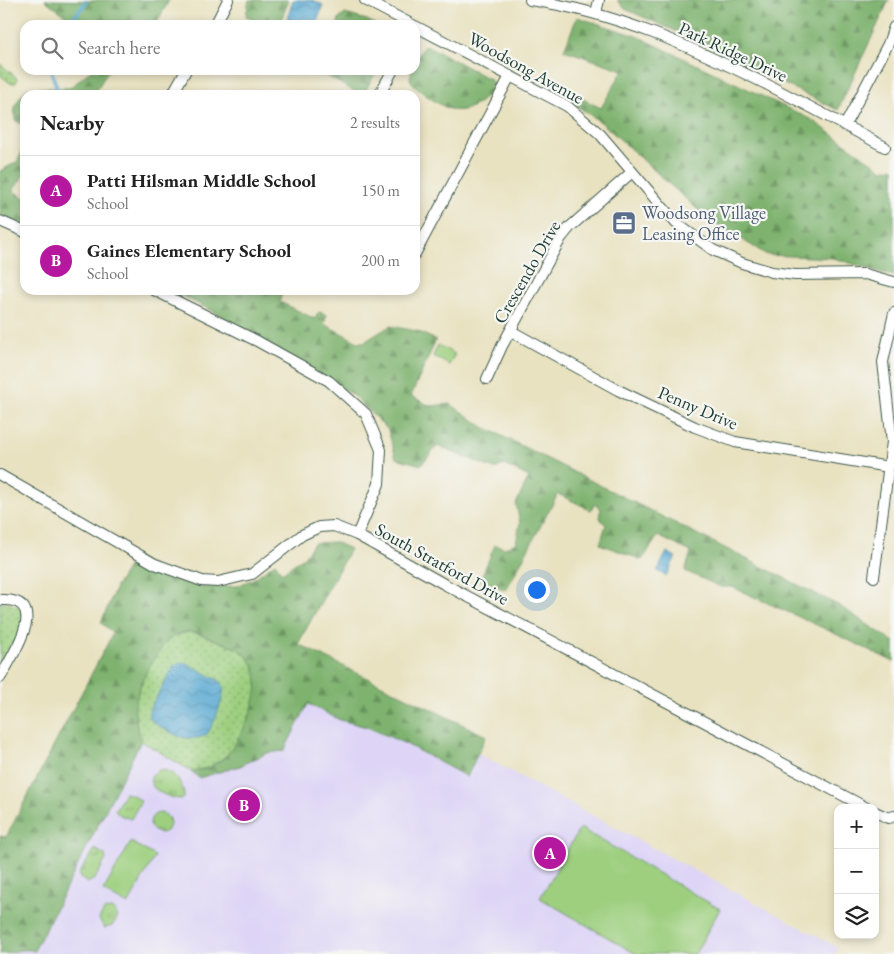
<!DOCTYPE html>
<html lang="en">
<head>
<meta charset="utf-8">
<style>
	:root { --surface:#fff; --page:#f2f2f2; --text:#222; --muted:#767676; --line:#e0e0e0; --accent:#b5179e }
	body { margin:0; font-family:"EB Garamond",serif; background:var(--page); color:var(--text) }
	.controls { position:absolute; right:15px; bottom:15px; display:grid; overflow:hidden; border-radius:10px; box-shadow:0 2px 8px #0003 }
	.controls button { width:45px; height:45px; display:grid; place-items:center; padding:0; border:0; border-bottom:1px solid var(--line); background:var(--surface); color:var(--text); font:25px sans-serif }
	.you { position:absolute; left:536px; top:589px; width:18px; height:18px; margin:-12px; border:4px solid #fff; border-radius:50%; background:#1a73e8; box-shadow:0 0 0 8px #1a73e833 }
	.badge { display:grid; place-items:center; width:32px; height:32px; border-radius:50%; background:var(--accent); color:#fff; font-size:16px; font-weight:700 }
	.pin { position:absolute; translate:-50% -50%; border:2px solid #fff; box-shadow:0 1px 5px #0006 }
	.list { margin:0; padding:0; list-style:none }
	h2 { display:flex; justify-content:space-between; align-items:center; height:65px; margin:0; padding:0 20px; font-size:21px }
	h2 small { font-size:16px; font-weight:400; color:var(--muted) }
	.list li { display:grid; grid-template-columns:32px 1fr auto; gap:15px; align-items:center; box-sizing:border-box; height:70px; padding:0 20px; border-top:1px solid var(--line) }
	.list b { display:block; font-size:19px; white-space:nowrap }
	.list p { margin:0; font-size:16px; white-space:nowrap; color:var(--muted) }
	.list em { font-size:16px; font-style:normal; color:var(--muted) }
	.icon { flex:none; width:28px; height:28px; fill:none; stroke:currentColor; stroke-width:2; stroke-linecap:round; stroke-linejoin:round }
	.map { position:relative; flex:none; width:894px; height:954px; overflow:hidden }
	.search { position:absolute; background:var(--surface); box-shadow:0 2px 8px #0003; left:20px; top:20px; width:400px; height:55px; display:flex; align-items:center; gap:12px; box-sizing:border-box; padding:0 18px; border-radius:15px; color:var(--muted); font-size:19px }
	.panel { position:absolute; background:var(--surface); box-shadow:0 2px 8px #0003; left:20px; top:90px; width:400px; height:205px; border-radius:15px }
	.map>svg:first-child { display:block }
	.built { fill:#ded5f6 }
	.grass { fill:url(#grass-dots); stroke:#5e865a }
	.forest { fill:url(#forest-firs); stroke:#4e7851 }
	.park { fill:url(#park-tufts); stroke:#5e865a }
	.garden { fill:#9dcf7f; stroke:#5e865a }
	.water { fill:url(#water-waves); stroke:#3c7283 }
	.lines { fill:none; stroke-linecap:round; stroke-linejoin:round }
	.stream { stroke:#58a8d2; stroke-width:4 }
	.street-casing { stroke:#3d5649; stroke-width:12 }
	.street { stroke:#fff; stroke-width:10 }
	.labels { text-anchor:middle; stroke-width:4.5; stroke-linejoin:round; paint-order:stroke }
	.street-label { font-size:18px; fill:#1f3d34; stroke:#f6f6f2 }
	.service-label { font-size:18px; fill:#4e5e75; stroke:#f6f6f2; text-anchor:start }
</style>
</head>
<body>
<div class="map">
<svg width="894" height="954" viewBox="0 0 894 954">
	<defs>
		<pattern id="grass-dots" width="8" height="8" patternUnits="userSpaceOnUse" patternTransform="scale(1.25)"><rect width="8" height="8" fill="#9dcf7f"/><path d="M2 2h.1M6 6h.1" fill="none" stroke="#7fa969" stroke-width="1.8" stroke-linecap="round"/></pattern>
		<pattern id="forest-firs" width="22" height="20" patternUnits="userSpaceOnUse" patternTransform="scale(1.25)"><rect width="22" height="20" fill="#7eb26e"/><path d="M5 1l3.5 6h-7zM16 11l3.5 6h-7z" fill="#67925b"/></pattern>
		<pattern id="park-tufts" width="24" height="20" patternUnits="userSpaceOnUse" patternTransform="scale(1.25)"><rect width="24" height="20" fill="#9dcf7f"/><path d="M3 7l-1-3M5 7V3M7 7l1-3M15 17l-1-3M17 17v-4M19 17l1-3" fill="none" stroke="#7fa969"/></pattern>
		<pattern id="water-waves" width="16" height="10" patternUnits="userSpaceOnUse" patternTransform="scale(1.25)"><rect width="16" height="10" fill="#58a8d2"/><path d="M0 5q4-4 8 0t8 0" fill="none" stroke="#488aab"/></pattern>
	</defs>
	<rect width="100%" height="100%" fill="#f6f6f2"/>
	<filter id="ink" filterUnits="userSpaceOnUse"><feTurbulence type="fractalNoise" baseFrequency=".02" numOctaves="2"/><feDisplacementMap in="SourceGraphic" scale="10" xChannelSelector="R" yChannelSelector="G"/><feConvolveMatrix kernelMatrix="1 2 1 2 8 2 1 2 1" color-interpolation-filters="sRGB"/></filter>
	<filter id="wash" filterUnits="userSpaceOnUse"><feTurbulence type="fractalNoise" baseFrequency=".0096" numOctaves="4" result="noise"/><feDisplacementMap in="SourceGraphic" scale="20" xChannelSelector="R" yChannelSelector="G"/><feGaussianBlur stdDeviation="1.12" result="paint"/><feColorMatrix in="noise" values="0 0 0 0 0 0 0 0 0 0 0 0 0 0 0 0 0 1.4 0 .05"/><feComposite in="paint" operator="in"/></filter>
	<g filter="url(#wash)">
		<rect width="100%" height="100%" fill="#e9e2c1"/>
		<path class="built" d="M149 575 488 759 839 948 834 954H0Z"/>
		<g class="grass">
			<path d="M0 64 16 77 17 79 16 83H10L0 75Z"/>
			<path d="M4 602 21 608 23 626 0 669V604Z"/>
			<path d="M192 632 207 636 242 651 254 664 258 680 255 700 247 722 238 741 226 756 208 768 191 771 141 741C139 731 135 720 134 710 134 695 155 650 167 641 175 635 182 633 192 632Z"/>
		</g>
		<g class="forest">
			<path d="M45 0 94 1 96 0H169L156 25H78Z"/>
			<path d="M249 0H289L279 25H266L246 16Z"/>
			<path d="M617 0H889L838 110 673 30 625 9Z"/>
			<path d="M345 14 367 20 376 25H337L339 19Z"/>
			<path d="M577 17 637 36 812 120 883 170 894 167V276L833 258 767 255 707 218 602 123 565 98 569 92 601 108 623 70 564 50Z"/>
			<path d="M428 46 491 80C495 96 468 114 453 110 443 108 412 88 410 78 410 77 412 70 412 70H415V62L423 47Z"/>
			<path d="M91 70H109L93 95H25V127L15 120C12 105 19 99 28 88H70Z"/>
			<path d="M323 70H377L365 91 359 94 322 73Z"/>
			<path d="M25 146V173L13 191 25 198V225L0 215V171L17 162Z"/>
			<path d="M171 290H282L280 302 315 319 318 313 320 312 327 315 324 324 358 342H364L390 326 417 331 436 340 411 396 430 406 450 404 484 427 838 605 894 642V662L821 627 732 587H721L685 571 691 552 658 536 642 560 600 544 606 525C600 519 598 517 601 509L595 504 591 510 558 494 506 590 480 580 495 545 505 548 516 543 520 523 516 504 529 477 504 465 494 469 437 446 421 465 396 458 388 430 352 394 217 313Z"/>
			<path d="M335 542 350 549 298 644 486 736 467 777 406 744 367 727 340 720 308 704 284 751 267 753 240 766 199 778 191 771C197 770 204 770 209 768 226 760 236 744 244 728 255 705 267 671 242 652 235 646 223 643 215 640 203 635 190 629 178 634 159 641 136 688 135 707 134 718 139 731 141 741L34 951C21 947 12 954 0 954V836L6 837 113 633 101 623 116 587 135 556 171 577 200 587 237 586 253 579 275 563 282 573 305 556 314 543Z"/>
		</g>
		<g class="park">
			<path d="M438 345 455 354 449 365 433 356Z"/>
			<path d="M162 769C166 771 171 772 174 775 180 780 185 791 184 798 173 803 130 782 162 769Z"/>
			<path d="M125 793C135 795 133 795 141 801L131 819 120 815 115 810Z"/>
			<circle cx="160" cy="823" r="10"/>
			<path d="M95 849 105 855 106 859 95 879 87 883 79 877 80 872Z"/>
			<path d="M110 909 115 910 117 919 112 926 104 928 99 919 104 910Z"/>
		</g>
		<g class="garden">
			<path d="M580 828 720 909 695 954H636L540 898Z"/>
			<path d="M131 842 155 856 128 905 103 891Z"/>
		</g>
		<g class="water">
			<path d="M293 0H312L323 5 316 25H285Z"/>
			<path d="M667 552 676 557 666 576 657 571Z"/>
			<path d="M179 663H186L218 680C221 682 222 682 223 686 226 694 213 727 207 734 204 736 200 738 196 738 182 740 171 733 159 726 151 721 147 718 150 708L174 666Z"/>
		</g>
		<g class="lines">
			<g class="stream">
				<path d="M65 25 72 20 86 2"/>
				<path d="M51 70 59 95"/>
			</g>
		</g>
	</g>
	<g filter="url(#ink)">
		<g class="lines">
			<defs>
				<g id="street">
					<path d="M365 0 413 25"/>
					<path d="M530 0C615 12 692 47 768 85 807 105 846 126 885 147"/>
					<path d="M596 13 599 0"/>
					<path d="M215 25 228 0"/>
					<path d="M415 26 567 106 600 134 676 223 713 250 742 263 772 272 795 275 865 274 894 282"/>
					<path d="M172 95 186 70"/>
					<path d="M379 95 393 70"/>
					<path d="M845 125 888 44 894 27"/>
					<path d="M0 221 25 232"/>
					<path d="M415 254 510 76"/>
					<path d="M154 290 257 341 329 381 366 414 381 450 379 484 357 535"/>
					<path d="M511 331 618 390 695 427 735 442 889 467"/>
					<path d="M487 379 502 346 561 238 570 227 632 172"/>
					<path d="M0 475 155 564 202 581 218 582 252 574 302 535 319 527 334 526 357 535 444 584 867 808"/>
					<path d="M874 577 892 442 883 362 894 313"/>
					<path d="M0 600C53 597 12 656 0 678"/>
					<path d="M875 812 889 818 894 816"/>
				</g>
			</defs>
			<use href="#street" class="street-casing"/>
			<use href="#street" class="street"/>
		</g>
	</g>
	<defs>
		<symbol id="office-square" viewBox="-11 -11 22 22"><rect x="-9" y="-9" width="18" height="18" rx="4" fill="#5c6f8a" stroke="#f6f6f2"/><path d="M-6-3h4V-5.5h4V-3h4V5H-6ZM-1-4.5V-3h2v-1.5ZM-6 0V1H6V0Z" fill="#fff"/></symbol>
	</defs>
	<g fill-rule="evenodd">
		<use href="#office-square" x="610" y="209" width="28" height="28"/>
	</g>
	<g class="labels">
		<g class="street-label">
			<text transform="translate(733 52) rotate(25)" y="6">Park Ridge Drive</text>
			<text transform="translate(526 68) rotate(29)" y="6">Woodsong Avenue</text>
			<text transform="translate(527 272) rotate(-60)" y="6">Crescendo Drive</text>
			<text transform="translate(698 408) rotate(23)" y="6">Penny Drive</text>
			<text transform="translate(442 564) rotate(29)" y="6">South Stratford Drive</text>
		</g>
		<g class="service-label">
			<text x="642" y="219">Woodsong Village<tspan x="642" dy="21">Leasing Office</tspan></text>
		</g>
	</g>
</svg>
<div class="controls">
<button>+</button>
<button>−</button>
<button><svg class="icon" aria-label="layers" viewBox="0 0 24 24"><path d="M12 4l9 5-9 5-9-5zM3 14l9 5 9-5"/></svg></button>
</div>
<div class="you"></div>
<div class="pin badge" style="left:550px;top:853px">A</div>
<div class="pin badge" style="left:244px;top:805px">B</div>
<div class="search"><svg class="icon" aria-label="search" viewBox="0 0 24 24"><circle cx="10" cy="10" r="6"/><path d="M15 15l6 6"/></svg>Search here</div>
<section class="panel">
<h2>Nearby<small>2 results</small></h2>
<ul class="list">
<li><span class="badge">A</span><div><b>Patti Hilsman Middle School</b><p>School</p></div><em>150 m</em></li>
<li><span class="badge">B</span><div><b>Gaines Elementary School</b><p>School</p></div><em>200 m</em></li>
</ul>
</section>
</div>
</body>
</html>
